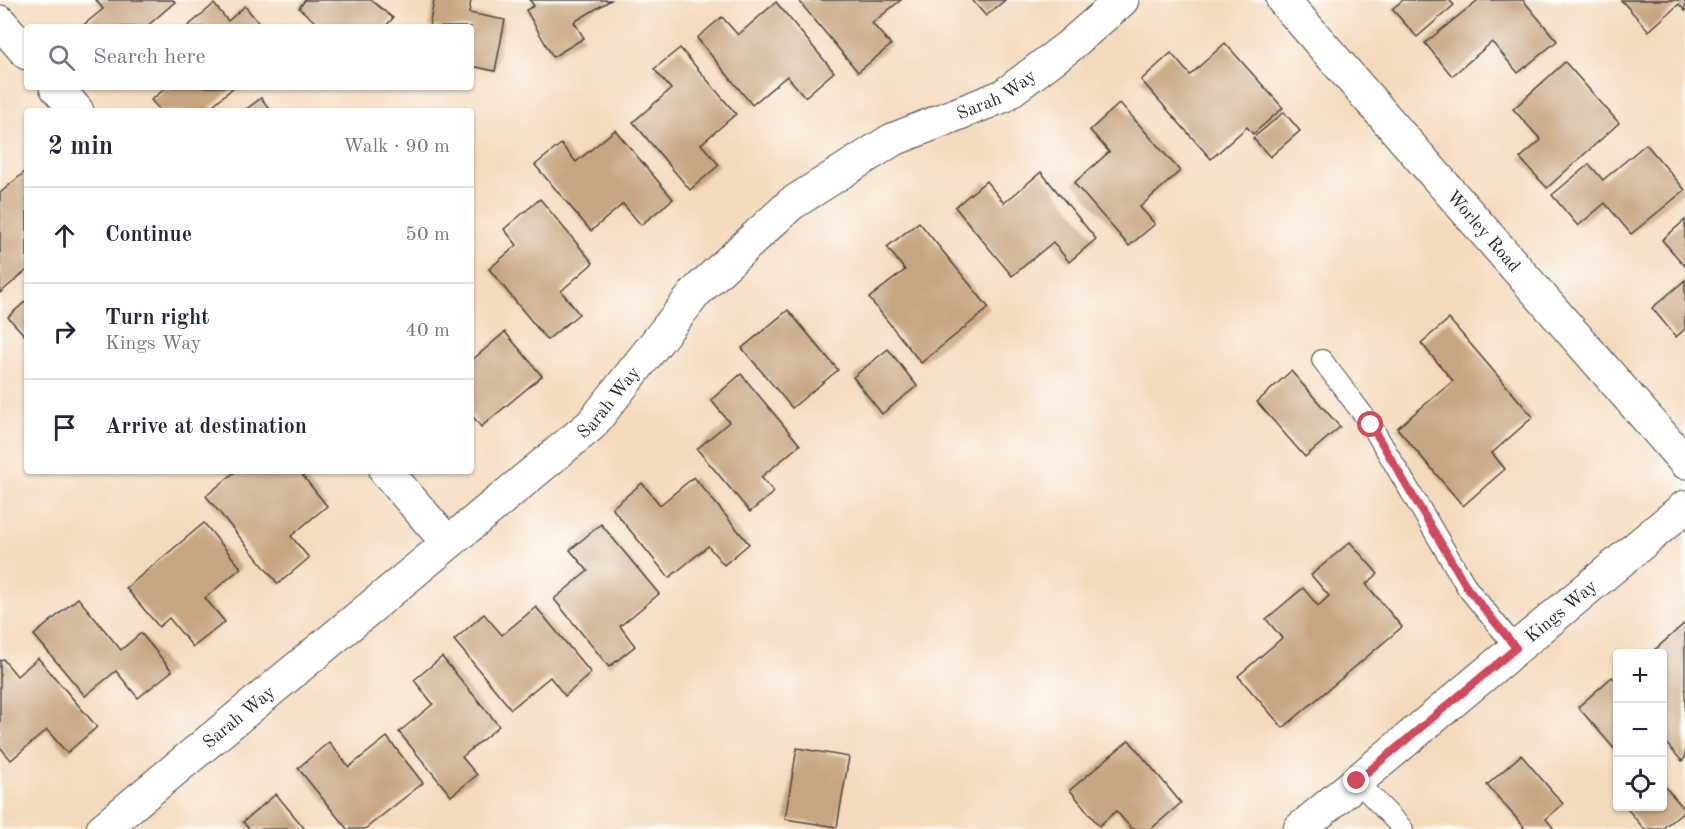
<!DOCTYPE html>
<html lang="en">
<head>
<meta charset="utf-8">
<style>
	:root { --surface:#fff; --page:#f6f6f7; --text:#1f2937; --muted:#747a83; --line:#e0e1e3 }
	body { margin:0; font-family:"Old Standard TT",serif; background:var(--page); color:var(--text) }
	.controls { position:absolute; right:18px; bottom:18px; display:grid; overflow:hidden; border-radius:6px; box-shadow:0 2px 4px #0004 }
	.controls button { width:54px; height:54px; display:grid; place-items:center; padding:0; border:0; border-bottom:2px solid var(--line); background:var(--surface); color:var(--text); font:30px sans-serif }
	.stop { position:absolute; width:18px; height:18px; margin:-14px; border:4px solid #d1495b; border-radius:50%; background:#fff }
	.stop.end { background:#d1495b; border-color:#fff; box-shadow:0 2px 6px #0008 }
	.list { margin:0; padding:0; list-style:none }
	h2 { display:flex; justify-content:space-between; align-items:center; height:78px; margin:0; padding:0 24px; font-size:26px }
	h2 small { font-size:20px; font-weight:400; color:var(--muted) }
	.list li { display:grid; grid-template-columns:39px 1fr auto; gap:18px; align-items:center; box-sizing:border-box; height:96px; padding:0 24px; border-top:2px solid var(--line) }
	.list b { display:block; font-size:22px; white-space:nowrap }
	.list p { margin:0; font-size:20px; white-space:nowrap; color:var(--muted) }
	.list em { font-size:20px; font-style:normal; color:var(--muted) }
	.icon { flex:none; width:33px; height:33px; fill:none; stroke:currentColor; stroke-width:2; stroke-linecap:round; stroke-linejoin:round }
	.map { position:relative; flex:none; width:1685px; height:829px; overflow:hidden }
	.search { position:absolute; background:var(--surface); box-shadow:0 2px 4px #0004; left:24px; top:24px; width:450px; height:66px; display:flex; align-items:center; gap:15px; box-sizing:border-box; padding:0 21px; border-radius:6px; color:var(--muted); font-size:22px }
	.panel { position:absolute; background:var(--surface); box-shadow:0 2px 4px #0004; left:24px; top:108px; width:450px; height:366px; border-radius:6px }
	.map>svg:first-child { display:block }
	.building { fill:#c7a580 }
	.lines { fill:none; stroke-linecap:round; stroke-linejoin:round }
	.lane-casing { stroke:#494541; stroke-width:22 }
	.street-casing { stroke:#494541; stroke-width:35 }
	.lane { stroke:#fff; stroke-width:20 }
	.street { stroke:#fff; stroke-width:33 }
	.route { stroke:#d1495b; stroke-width:8 }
	.labels { text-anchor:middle; stroke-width:6; stroke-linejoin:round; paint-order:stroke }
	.street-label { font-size:18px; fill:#2b2b2b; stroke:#fdfcf7 }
</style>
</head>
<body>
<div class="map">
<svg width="1685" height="829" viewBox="0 0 1685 829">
	<rect width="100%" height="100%" fill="#fdfcf7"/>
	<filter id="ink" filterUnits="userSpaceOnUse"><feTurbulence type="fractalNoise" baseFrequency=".0167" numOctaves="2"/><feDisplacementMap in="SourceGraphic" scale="12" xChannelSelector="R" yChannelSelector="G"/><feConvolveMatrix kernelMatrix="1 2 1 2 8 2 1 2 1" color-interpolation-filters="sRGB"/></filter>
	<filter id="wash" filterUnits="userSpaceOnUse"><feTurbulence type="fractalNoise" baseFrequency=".008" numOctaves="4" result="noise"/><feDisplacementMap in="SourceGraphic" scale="24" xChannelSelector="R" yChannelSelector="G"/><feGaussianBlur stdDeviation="1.35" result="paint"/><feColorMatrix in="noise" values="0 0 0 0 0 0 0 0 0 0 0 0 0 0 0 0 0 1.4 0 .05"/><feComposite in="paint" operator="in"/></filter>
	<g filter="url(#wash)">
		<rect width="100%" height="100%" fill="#f4dabd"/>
		<g id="blocks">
			<g class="building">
				<path d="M96 0H173L175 2 146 27H81L103 9Z"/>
				<path d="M305 0H371L393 18 385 27H321L299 8Z"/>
				<path d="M434 0H471L469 13 505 20 495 71 471 66V27H429Z"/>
				<path d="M530 0H611L574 22 584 38 553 57 526 10 534 6Z"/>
				<path d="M798 0H901L872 23 891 45 858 72Z"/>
				<path d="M972 0H1005L986 16Z"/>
				<path d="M1403 0H1449L1454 5 1417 37 1392 9Z"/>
				<path d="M1478 0H1523L1557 41 1518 73 1492 42 1452 76 1425 43Z"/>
				<path d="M1621 0H1685V11L1679 4 1649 31Z"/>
				<path d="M776 2 834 72 805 97 787 76 752 105 697 38 722 17 738 35Z"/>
				<path d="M214 4 228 21 245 6 262 27H187Z"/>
				<path d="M1225 43 1283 108 1253 134 1247 127 1211 159 1141 80 1171 53 1190 75Z"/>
				<path d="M680 48 736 114 701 144 719 165 690 190 633 122 671 89 654 69Z"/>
				<path d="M1565 62 1619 123 1547 188 1520 158 1541 140 1513 109Z"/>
				<path d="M167 87H234L206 111H161L151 100Z"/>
				<path d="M261 98 271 111H244Z"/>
				<path d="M1120 103 1180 171 1140 207 1155 224 1129 246 1074 183 1109 152 1090 130Z"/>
				<path d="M1284 112 1300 131 1270 157 1253 138Z"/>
				<path d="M615 130 673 199 641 225 623 204 591 231 535 165 561 144 576 162Z"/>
				<path d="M1646 144 1685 190 1631 234 1605 203 1578 226 1552 195 1589 164 1603 180Z"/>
				<path d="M27 170V270L0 293V193Z"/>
				<path d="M1041 172 1096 239 1069 262 1053 242 1012 276 955 207 986 181 1004 203Z"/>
				<path d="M540 199 593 263 561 291 579 314 547 340 489 269 517 245 504 229Z"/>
				<path d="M1685 220V266L1662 240Z"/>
				<path d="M919 222 989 308 921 363 869 298 905 270 887 247Z"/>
				<path d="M1685 280V329L1676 337 1652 308Z"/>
				<path d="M27 300V338L8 317Z"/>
				<path d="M788 310 838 370 792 408 742 348Z"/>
				<path d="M1449 319 1533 417 1492 453 1505 469 1463 506 1397 428 1453 381 1421 343Z"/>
				<path d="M505 332 542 376 481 427 471 414V361Z"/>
				<path d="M888 349 917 386 882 414 853 377Z"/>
				<path d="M1291 371 1340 427 1305 457 1257 402Z"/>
				<path d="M741 374 800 445 761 477 774 492 750 512 697 449 729 422 711 400Z"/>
				<path d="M236 471H299L327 506 291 536 309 558 278 584 206 496Z"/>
				<path d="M694 477 749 544 724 565 708 546 669 578 612 508 642 483 660 505Z"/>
				<path d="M204 523 241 568 205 598 225 622 193 647 169 618 159 627 126 588Z"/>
				<path d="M601 524 659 594 620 626 635 646 609 667 554 599 588 571 570 550Z"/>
				<path d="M1350 542 1378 574 1366 584 1402 627 1283 728 1238 676 1282 638 1266 619 1303 588 1318 606 1329 596 1311 575Z"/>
				<path d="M78 598 121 650 141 633 172 671 138 698 116 671 85 696 34 635Z"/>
				<path d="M536 607 591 673 565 696 550 677 511 709 454 640 484 614 502 635Z"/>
				<path d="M1685 623V758L1682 761 1662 739V654H1650Z"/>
				<path d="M442 657 499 726 462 757 477 775 451 796 399 732 433 704 414 680Z"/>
				<path d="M38 658 97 727 67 753 47 730 11 760 0 747V661L3 659 17 676Z"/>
				<path d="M1612 677 1618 683V753L1578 707Z"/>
				<path d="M387 737 423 783 365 829H347L298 768 329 742 349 767Z"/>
				<path d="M1129 740 1181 803 1151 829H1132L1116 811 1099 826 1070 790Z"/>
				<path d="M797 748 849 757 837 827 785 819Z"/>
				<path d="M1521 755 1563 804 1546 819 1554 829H1522L1524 827 1487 785Z"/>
				<path d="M1662 783 1685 810 1662 829H1644L1625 806H1662Z"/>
				<path d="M276 794 305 829H249L243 822Z"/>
			</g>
		</g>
	</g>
	<g filter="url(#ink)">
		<use href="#blocks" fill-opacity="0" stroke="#494541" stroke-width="1.5"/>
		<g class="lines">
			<defs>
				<g id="lane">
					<path d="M1322 360 1371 425 1468 589 1516 648"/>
					<path d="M1357 781 1403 829"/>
				</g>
				<g id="street">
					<path id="s1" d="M1283 0 1685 462"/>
					<path d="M0 22 27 53"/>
					<path d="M56 87 77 111"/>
					<path d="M386 471 447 542"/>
					<path id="s2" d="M103 829 591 425 696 292 791 204 892 140 1003 96 1068 47 1122 0"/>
					<path id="s3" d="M1300 829 1685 507"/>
				</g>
			</defs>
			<use href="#lane" class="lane-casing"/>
			<use href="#street" class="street-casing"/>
			<use href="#lane" class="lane"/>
			<use href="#street" class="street"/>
		</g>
	</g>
	<g class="lines" filter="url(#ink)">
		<path class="route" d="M1357 781 1516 648 1468 589 1371 425"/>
	</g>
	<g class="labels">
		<g class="street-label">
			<text dy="6" stroke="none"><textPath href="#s2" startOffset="1166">Sarah Way</textPath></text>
			<text dy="6" stroke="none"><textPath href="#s1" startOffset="306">Worley Road</textPath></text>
			<text dy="6" stroke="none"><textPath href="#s2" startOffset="662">Sarah Way</textPath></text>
			<text dy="6" stroke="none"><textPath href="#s3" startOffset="340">Kings Way</textPath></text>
			<text dy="6" stroke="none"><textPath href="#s2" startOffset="176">Sarah Way</textPath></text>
		</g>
	</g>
</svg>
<div class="controls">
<button>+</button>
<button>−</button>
<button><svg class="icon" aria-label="locate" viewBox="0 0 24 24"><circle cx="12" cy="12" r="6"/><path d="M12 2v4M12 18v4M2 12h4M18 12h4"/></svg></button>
</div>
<div class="stop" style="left:1371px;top:425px"></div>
<div class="stop end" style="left:1357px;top:781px"></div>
<div class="search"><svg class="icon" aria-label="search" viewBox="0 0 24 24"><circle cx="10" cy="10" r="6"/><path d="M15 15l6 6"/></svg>Search here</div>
<section class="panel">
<h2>2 min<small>Walk · 90 m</small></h2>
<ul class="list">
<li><svg class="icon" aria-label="ahead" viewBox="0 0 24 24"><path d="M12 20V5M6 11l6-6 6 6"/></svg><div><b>Continue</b></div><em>50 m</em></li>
<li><svg class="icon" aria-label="right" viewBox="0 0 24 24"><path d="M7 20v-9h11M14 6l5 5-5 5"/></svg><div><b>Turn right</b><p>Kings Way</p></div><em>40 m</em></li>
<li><svg class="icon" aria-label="arrive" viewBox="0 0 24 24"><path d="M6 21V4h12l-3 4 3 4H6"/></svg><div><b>Arrive at destination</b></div></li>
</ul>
</section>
</div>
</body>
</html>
